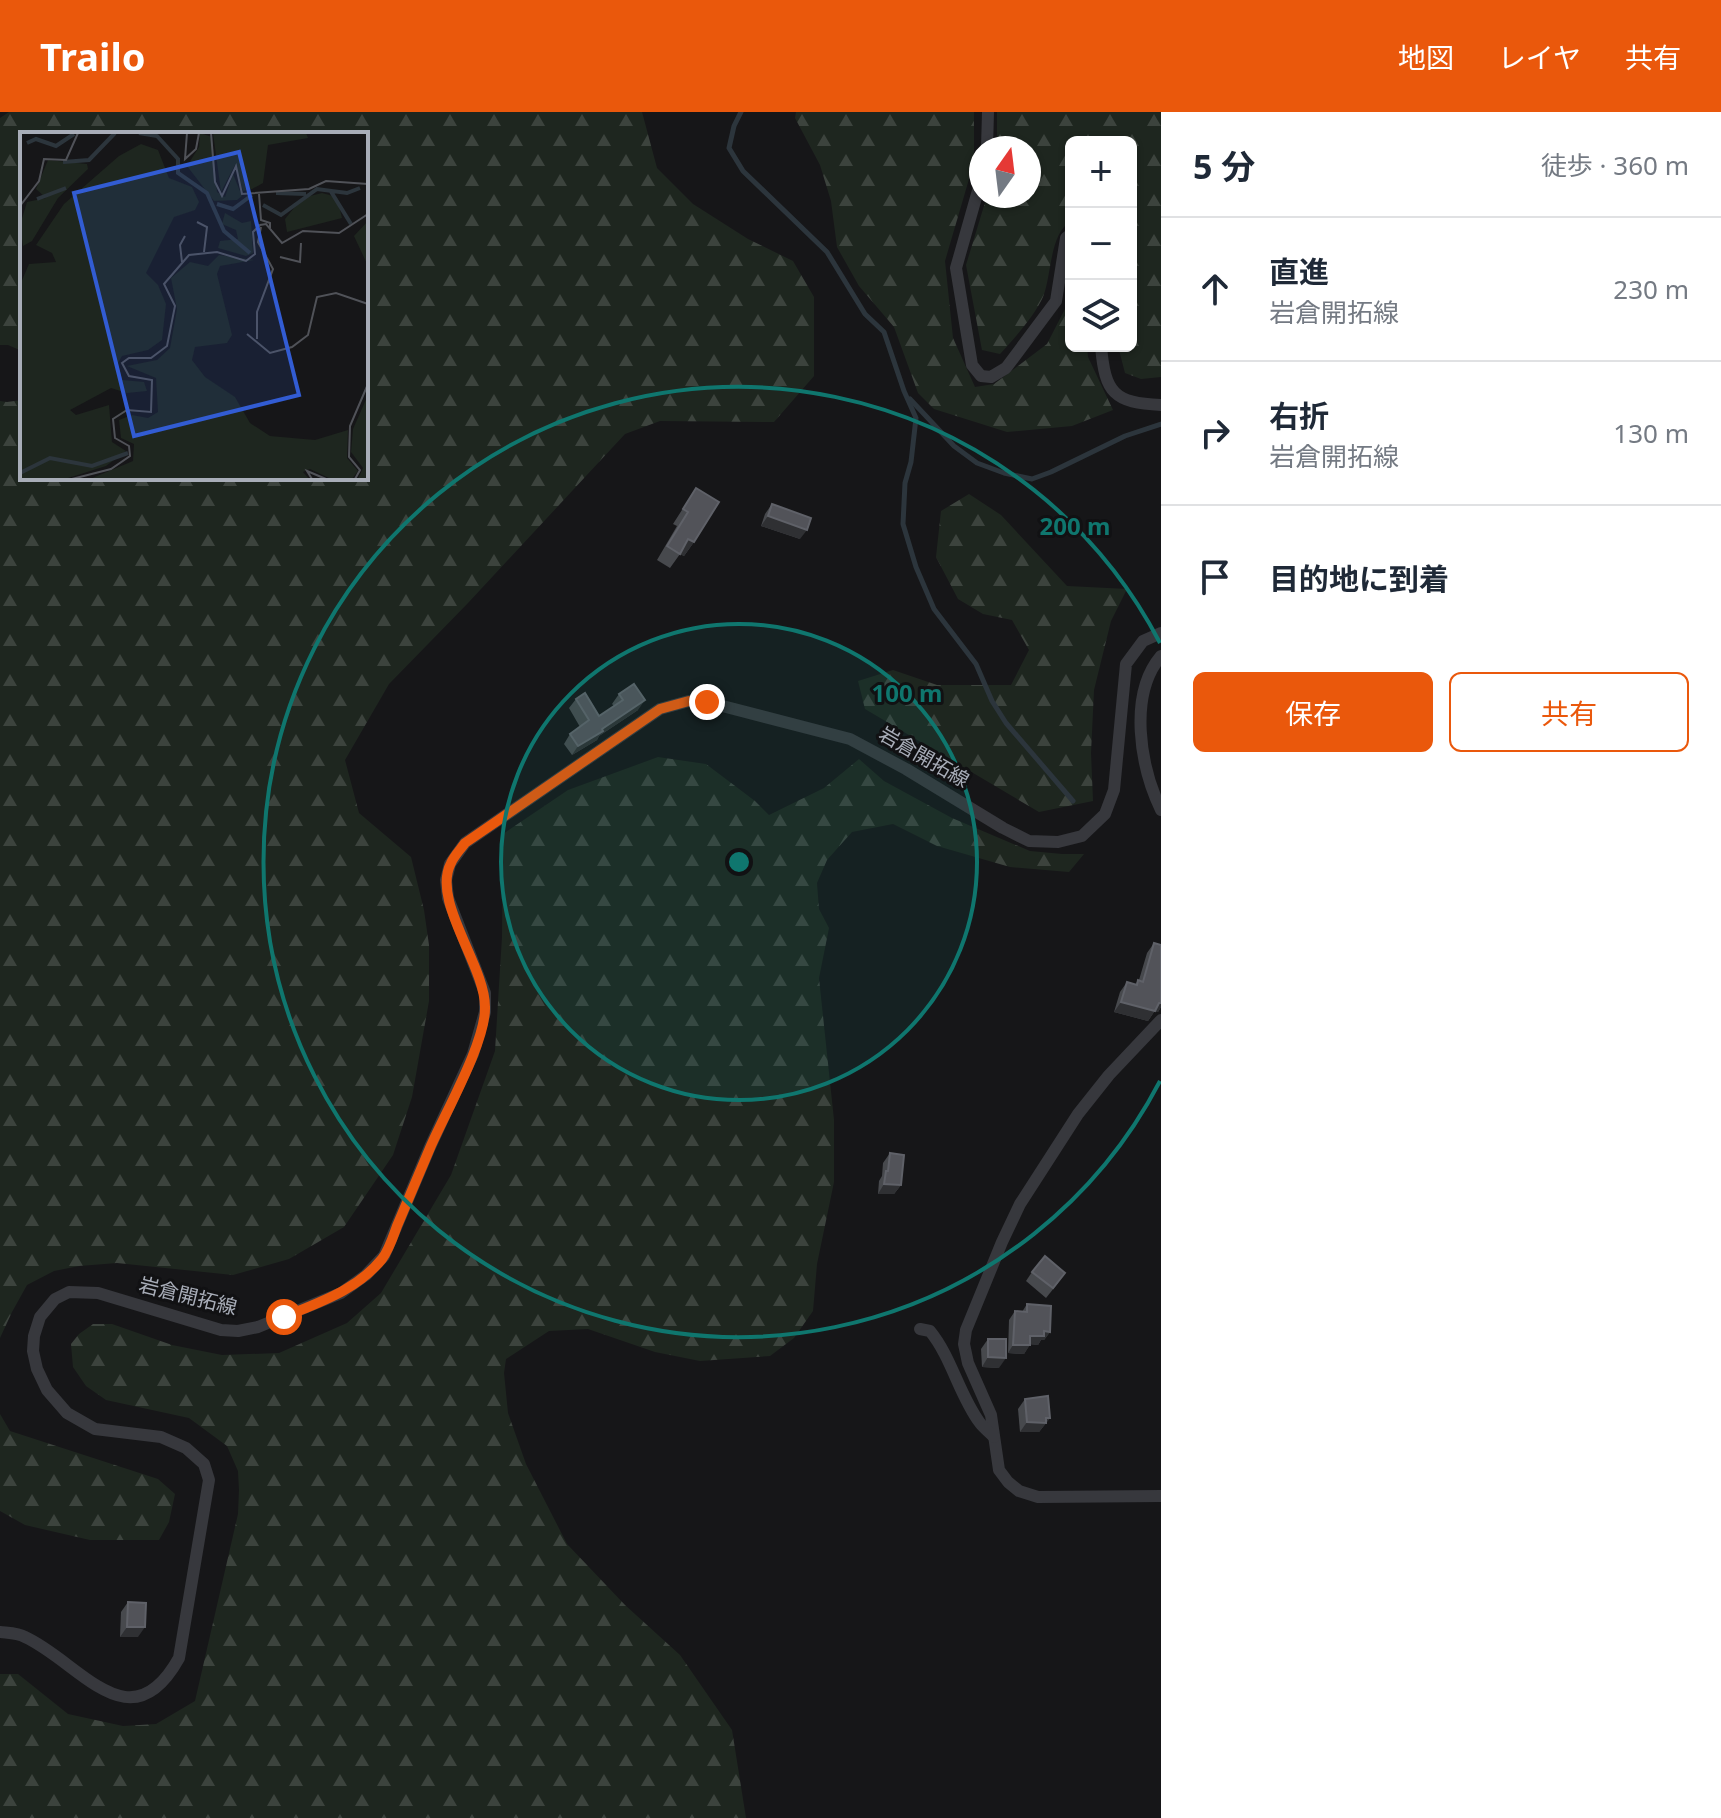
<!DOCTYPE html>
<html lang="ja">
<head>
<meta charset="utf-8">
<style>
	:root { --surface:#fff; --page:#f2f2f3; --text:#1f2937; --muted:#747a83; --line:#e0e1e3; --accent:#ea580c }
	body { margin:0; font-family:"Noto Sans","Noto Sans JP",sans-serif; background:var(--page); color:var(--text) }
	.controls { position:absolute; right:24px; top:24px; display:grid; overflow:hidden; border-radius:12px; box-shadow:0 2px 6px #0004 }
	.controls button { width:72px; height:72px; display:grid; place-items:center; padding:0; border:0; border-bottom:2px solid var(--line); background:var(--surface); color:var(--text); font:40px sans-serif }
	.compass { position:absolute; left:969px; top:24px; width:72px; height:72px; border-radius:50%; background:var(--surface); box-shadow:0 2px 6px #0004; rotate:14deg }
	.stop { position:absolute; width:24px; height:24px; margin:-18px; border:6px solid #ea580c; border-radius:50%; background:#fff }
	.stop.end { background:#ea580c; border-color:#fff; box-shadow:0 2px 8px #0008 }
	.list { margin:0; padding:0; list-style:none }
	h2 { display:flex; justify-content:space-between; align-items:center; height:104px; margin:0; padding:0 32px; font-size:34px }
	h2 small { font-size:26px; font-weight:400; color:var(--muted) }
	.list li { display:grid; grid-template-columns:52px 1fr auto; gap:24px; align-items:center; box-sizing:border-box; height:144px; padding:0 32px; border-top:2px solid var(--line) }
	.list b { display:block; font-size:30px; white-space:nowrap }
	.list p { margin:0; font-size:26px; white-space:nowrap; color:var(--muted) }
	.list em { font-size:26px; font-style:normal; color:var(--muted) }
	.actions { display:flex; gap:16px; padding:24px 32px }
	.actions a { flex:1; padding:18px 0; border:2px solid var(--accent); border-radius:12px; text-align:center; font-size:28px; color:var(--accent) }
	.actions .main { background:var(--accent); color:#fff }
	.icon { flex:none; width:44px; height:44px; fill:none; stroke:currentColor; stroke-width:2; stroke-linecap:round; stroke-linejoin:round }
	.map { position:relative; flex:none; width:1161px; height:1706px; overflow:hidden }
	header { display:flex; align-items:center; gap:48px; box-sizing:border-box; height:112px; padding:0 40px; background:var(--accent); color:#fff }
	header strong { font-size:38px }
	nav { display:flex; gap:44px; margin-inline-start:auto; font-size:28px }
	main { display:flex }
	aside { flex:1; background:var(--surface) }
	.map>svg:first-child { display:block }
	.forest { fill:url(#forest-firs) }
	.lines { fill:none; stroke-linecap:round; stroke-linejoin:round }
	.stream { stroke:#2c353c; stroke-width:5 }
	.minor { stroke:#37383d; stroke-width:12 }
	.wall { fill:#47494d }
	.shaded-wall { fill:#2f3033 }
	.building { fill:#525359; stroke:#5f6168; stroke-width:2 }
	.route { stroke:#ea580c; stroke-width:10 }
	.ring { fill:none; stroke:#0f766e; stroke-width:4 }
	.labels { text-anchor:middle; stroke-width:6; stroke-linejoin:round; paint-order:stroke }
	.street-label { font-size:20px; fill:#a8adb8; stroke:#111113 }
	.inset-river { fill:none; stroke:#2c353c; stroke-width:4 }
	.inset-road { fill:none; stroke:#505258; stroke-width:2 }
	.view { fill:#325cd3; fill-opacity:0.15; stroke:#325cd3; stroke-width:4 }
	.inset-edge { fill:none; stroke:#a8adb8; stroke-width:4 }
	.centre { fill:#0f766e; stroke:#111113; stroke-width:4 }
	.ring-label { font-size:24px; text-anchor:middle; font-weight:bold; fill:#0f766e; stroke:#111113; stroke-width:6; stroke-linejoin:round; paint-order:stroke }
</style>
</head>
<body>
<header>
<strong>Trailo</strong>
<nav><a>地図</a><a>レイヤ</a><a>共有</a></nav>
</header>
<main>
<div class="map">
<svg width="1161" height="1706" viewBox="0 0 1161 1706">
	<defs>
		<pattern id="forest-firs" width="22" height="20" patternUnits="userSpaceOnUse" patternTransform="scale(2)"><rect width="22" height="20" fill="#1e261f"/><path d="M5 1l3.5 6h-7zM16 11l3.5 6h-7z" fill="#3c433d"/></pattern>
	</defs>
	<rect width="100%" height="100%" fill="#161618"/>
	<g class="forest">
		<path d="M9 0H642L657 56 693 92 748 127 793 149 814 185V264L774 310 660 309 625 322 468 491 389 572 345 648 359 701 411 745 424 798 429 833V889L412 985 393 1043 344 1115 289 1147 233 1163 117 1151 79 1154 54 1159 27 1173 12 1200 0 1226V289L7 290 22 288V366H366V22H22V239L8 233H0V6Z"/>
		<path d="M796 0H974V50L945 149 953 226 975 275 994 272 1047 232 1067 193 1071 158V234H1087L1088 245 1113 298 1072 314 1007 320 934 297 918 281 894 215 859 174 837 135 831 89 820 53 795 6Z"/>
		<path d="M997 0H1161V265L1141 267 1125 261 1118 234H1131V106L1137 91 1131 83V30H1071V109C1049 122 1052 163 1043 185 1035 203 1014 227 1000 242L982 238 966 153 987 84H1029V36H997Z"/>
		<path d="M969 382 1001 403 1067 474 1127 477 1111 509 1094 578 1091 641 1093 689 1039 700 865 597 858 569 893 558 937 573H1011L1029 538 1012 508 983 502 958 487 936 445 941 399Z"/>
		<path d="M658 645 706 652 755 689 769 703 824 676 859 647 884 669 952 706 1030 739 1062 742H1084L1069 760 1010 755 937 734 893 712 852 720 827 748 817 771 819 797 829 816 819 866 834 1008V1070L817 1152 813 1199 794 1226 770 1244 700 1249 655 1240 588 1217 549 1219 506 1247 504 1261 508 1301 526 1352 567 1432 625 1493 680 1543 732 1618 746 1706H0V1562H18L68 1602 123 1614 156 1612 195 1589 238 1402 239 1378 238 1359 227 1334 189 1306 106 1288 86 1274 73 1255 71 1232 79 1222 93 1212H112L172 1233 222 1243 279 1241 347 1211 381 1181 451 1063 495 939 502 825 503 722 568 678Z"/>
		<path d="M0 1302 10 1319 158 1367 175 1382 169 1410 159 1428H90L25 1413 0 1399Z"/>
	</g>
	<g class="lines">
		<g class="stream">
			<path d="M741 0 734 14 729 36 743 59 827 140 865 202 884 220 904 279 916 306 911 350 905 371 903 412 916 455 934 497 976 552 992 589 1006 611 1073 689"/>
			<path d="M910 287 954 334 977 351 1004 361 1032 367 1051 360 1125 324 1161 312"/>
		</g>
		<g class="minor">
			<path d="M987 36 988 0"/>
			<path d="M981 68 956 156 972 253 981 264 991 265 1006 256 1056 189 1066 126 1071 122"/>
			<path d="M1101 234C1105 281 1114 291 1161 293"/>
			<path d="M1161 544C1128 583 1140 654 1161 698"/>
			<path d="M1161 908 1109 963 1078 1002 1020 1092 1002 1130 966 1218 964 1232 968 1251 991 1303 999 1358 1008 1370 1019 1379 1038 1385 1161 1384"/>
			<path d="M920 1217 930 1219C952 1246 959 1283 980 1311 984 1316 989 1320 994 1325"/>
			<path d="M0 1520C8 1521 18 1521 25 1525 80 1550 130 1634 179 1546L209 1368 204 1352 186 1336 161 1325 95 1317 67 1301 47 1278 37 1257 33 1239 34 1224 40 1205 55 1187 69 1180 98 1181 221 1218 238 1219 258 1215 341 1181 366 1163 384 1144 430 1035 473 942 485 900V881L448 786 446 768 450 752 465 731 660 597 689 589 707 590 850 627 906 657 1003 716 1029 729 1058 730 1082 724 1105 702 1114 678 1126 552 1143 529 1161 521"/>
		</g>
	</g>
	<g class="wall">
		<path d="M696 376 694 430 684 444 680 442 670 456 657 448 677 414 673 412Z"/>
		<path d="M772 392 800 427 761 414 765 402Z"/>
		<path d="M619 582 638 598 599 624 597 628 572 643 564 632 570 622 580 615 569 596 576 587 599 604 614 594 612 592Z"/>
		<path d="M1154 831 1161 833V895L1158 900H1154L1148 909 1114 900 1120 880 1127 870 1135 873 1138 868H1139L1147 841Z"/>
		<path d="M890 1041 901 1073 894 1082H878L879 1069 882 1064 883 1051Z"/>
		<path d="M1032 1160 1058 1171 1046 1186 1026 1169Z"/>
		<path d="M1027 1192 1050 1220 1044 1228H1041L1038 1233 1030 1232 1024 1242 1008 1241 1009 1208 1015 1199 1022 1200Z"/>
		<path d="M988 1227 999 1256 982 1255 981 1237Z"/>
		<path d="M1025 1287 1050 1306 1039 1320H1020L1018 1297Z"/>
		<path d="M128 1490 138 1525H120L121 1500Z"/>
	</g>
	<g class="shaded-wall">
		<path d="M768 404 807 418 800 427 761 414Z"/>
		<path d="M688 427 694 430 684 444 680 442Z"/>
		<path d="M645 588 638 598 599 624 597 628 572 643 578 634Z"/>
		<path d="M1121 890 1161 891V895L1158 900H1154L1148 909 1114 900Z"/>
		<path d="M884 1072 901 1073 894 1082H878Z"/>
		<path d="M1044 1219 1050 1220 1044 1228H1041L1038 1233 1024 1232 1030 1224Z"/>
		<path d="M1013 1233H1030L1024 1242 1008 1241Z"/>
		<path d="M988 1245 1006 1246 999 1256 982 1255Z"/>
		<path d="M1046 1306H1050L1039 1320H1020L1027 1310Z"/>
		<path d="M127 1515H145L138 1525H120Z"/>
	</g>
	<g class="building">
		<path d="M696 376 719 390 694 430 688 427 680 442 667 434 688 400 683 397Z"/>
		<path d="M772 392 811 406 807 418 768 404Z"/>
		<path d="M634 572 645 588 602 617 603 619 578 634 570 622 589 608 576 587 585 581 599 604 623 588 619 582Z"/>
		<path d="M1154 831 1161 833V891H1159L1155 899 1121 890 1127 870 1137 873 1138 868 1143 870Z"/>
		<path d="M890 1041 904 1043 901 1073 884 1072 886 1059H888Z"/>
		<path d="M1045 1144 1065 1161 1053 1176 1032 1160Z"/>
		<path d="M1027 1192 1051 1194 1050 1220 1044 1219V1224H1030V1233H1013L1015 1199 1027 1200Z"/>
		<path d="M988 1227H1006V1246L988 1245Z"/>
		<path d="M1048 1284 1050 1306H1046V1311L1027 1310 1025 1287Z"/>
		<path d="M128 1490 146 1491 145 1515H127Z"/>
	</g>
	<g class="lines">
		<path class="route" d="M284 1205C320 1190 357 1178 382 1147 389 1138 393 1125 397 1114 408 1088 419 1062 430 1036 445 1001 486 930 485 895 485 853 431 789 451 751 454 744 460 738 465 731L660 597 689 589 707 590"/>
	</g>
	<circle cx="739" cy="750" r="238" fill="#0f766e" fill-opacity=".12"/>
	<g class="ring">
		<circle cx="739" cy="750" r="238"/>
		<path d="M1160 969A475 475 0 1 1 1160 531"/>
	</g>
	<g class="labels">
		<g class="street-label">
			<text transform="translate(924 645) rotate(30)" y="7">岩倉開拓線</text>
			<text transform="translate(188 1184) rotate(14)" y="7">岩倉開拓線</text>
		</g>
	</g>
	<g transform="translate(20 20)">
		<rect width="348" height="348" fill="#161618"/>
		<path d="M180 1 192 5 197 60 205 65 213 42 222 64 217 68 194 69 167 34 179 15ZM193 1H286L288 6 248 13 243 51 232 57 223 59 215 33 201 60ZM121 12 138 18 149 46 172 55 179 70 175 78 154 85 126 141 138 153 146 172 142 208 128 218 102 224 98 231 102 248 124 250 127 259 107 261 91 256 50 278 56 283 89 273 92 310 106 319 86 334 45 347H0V153L9 132 36 130 32 121 16 113 44 72 99 24ZM28 28 67 32 68 37 38 66 12 109 3 114 0 93 7 70 26 66 16 57ZM302 61 317 65 322 86 267 100 265 87 282 66ZM205 81 222 91 231 89 233 121 226 124 198 116 200 109 218 107 216 98 202 92ZM348 89V134L334 104ZM199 123 234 128 200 134 197 142 212 203 207 211 175 215 172 228 185 245 215 265 230 291 250 304 295 308 328 298 327 326 338 339 332 347H311L290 337 283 340 289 347H70L113 329 114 312 101 306 99 288 112 283 128 286 138 280 136 246 107 234 137 228 150 216 157 177 151 146 170 130 188 134ZM348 263V347H338L343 336 331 320 333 297Z" fill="#1e261f"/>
		<path class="inset-river" d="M119 1 137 4 158 27V41L187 61 204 99 230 121M7 11 16 7 36 14 54 2M43 30 69 28 95 1M310 58 331 92M256 61 286 62M17 67 46 56M197 72 213 77 232 63M243 73 261 83 297 57 327 61 340 56M0 341 30 326 72 334 108 321"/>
		<path class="inset-road" d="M167 1 165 27 176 17 179 1M191 1 195 50 202 64 216 34 222 62 289 57 306 49 348 52M239 62 241 88 250 91V96M0 74 19 49 24 27 46 28 58 1M177 90 187 95 184 120M260 125 280 130 281 111M162 130 160 113 165 104M227 202 250 221 272 215 288 203 297 165 316 161 348 172M237 207V180L253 137 238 110 241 95M52 347 91 337 110 324 109 314 95 306 93 287 107 278 131 280 132 248 109 244 102 231 109 226H131L147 214 155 174 144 152 169 123 197 120 226 129 235 122 233 100 240 93 246 92 262 111 283 99 319 101 348 82M292 347 287 339 306 347M335 347 340 338 329 325 330 294 348 252"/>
		<path class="view" d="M219 20 279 263 114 304 54 61Z"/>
		<rect width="348" height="348" class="inset-edge"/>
	</g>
	<circle cx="739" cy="750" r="12" class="centre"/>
	<g class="ring-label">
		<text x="1075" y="423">200 m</text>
		<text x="907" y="590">100 m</text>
	</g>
</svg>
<div class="controls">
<button>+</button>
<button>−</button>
<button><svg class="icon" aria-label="layers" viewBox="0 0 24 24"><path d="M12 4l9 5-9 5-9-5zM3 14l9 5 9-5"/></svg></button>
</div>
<svg class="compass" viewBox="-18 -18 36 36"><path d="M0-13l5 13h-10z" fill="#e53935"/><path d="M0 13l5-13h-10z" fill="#747a83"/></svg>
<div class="stop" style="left:284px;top:1205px"></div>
<div class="stop end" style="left:707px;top:590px"></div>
</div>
<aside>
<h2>5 分<small>徒歩 · 360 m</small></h2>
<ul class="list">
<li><svg class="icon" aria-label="ahead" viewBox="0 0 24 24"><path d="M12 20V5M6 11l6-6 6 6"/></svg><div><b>直進</b><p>岩倉開拓線</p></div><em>230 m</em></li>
<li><svg class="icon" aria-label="right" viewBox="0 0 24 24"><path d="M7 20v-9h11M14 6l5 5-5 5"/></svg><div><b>右折</b><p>岩倉開拓線</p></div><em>130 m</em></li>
<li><svg class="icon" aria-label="arrive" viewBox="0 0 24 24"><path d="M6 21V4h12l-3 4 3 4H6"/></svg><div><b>目的地に到着</b></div></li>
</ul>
<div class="actions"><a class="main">保存</a><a>共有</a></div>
</aside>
</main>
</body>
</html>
